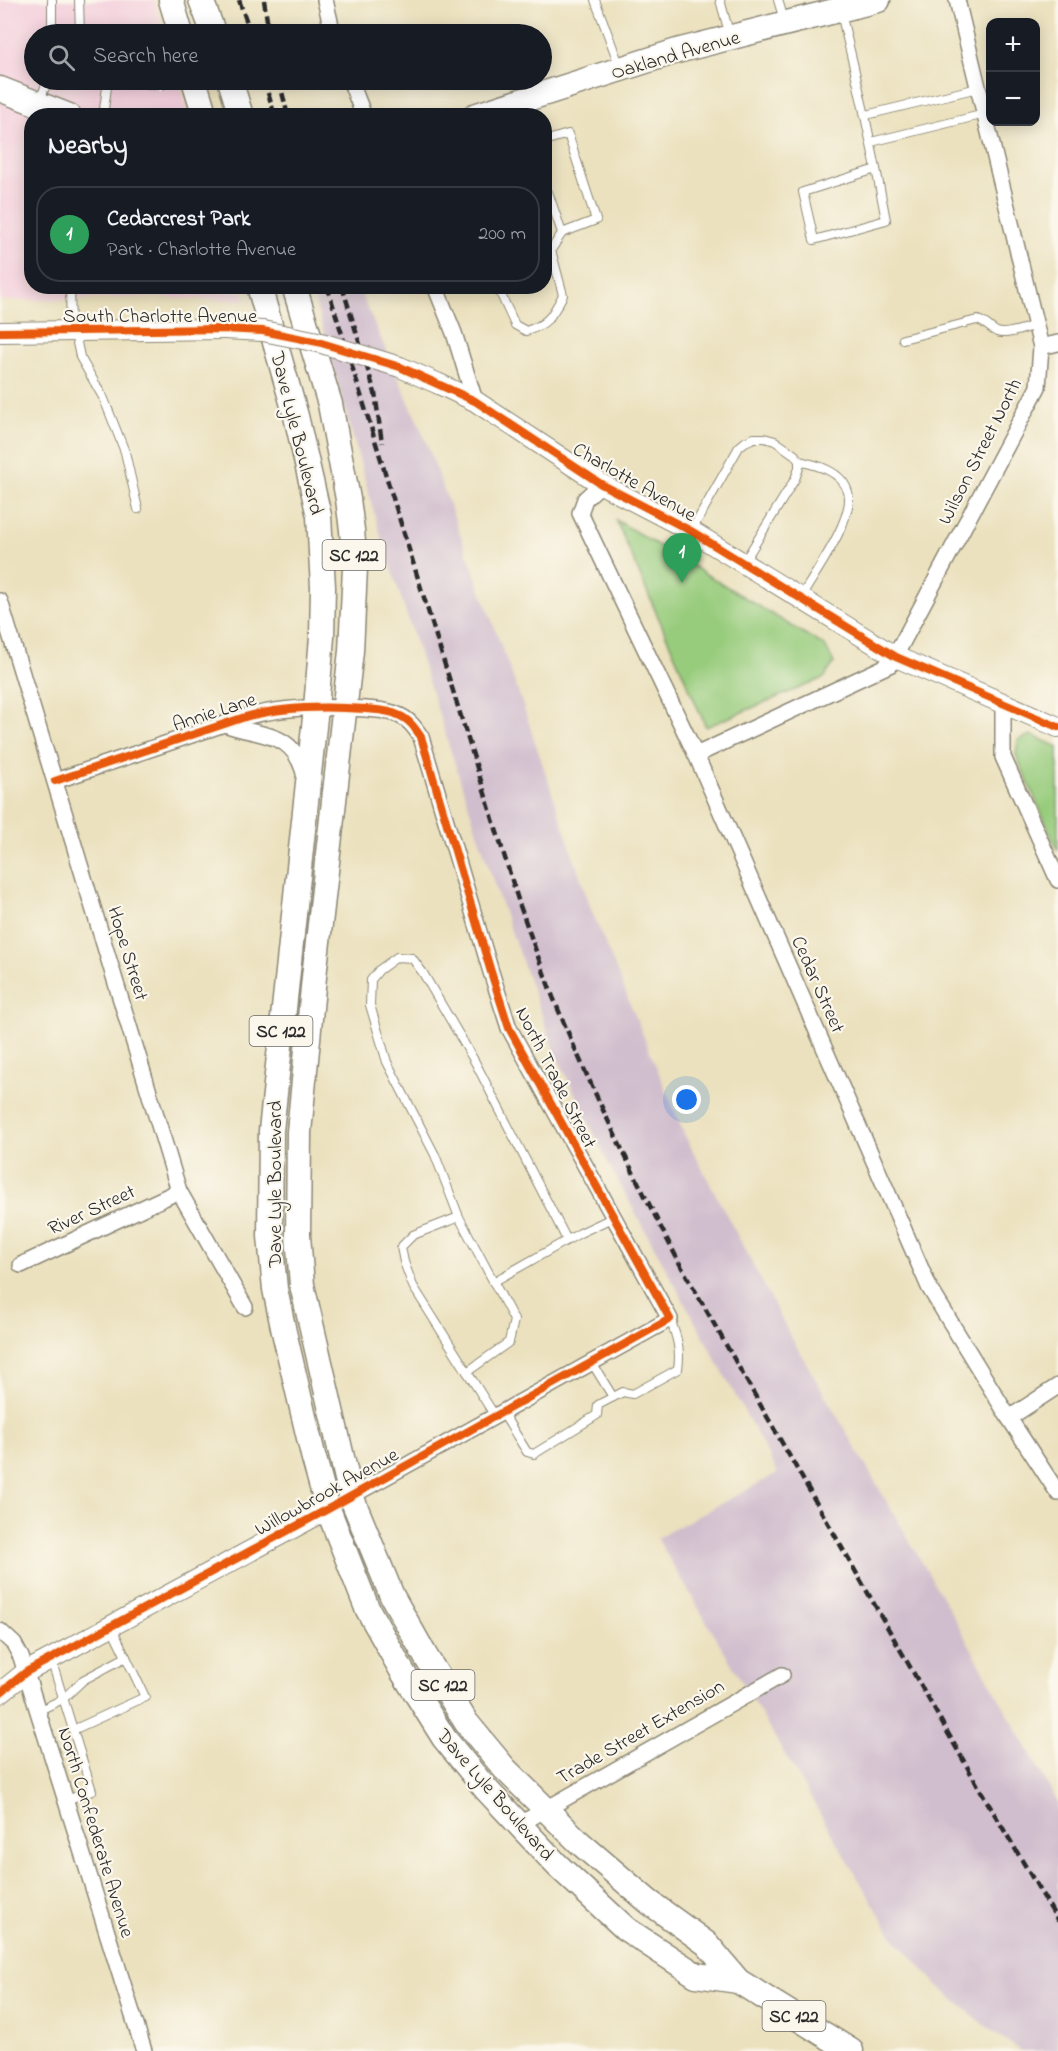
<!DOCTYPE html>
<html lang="en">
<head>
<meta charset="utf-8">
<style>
	:root { --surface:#171b24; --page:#20242c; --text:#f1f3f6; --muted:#9ea1a6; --line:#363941; --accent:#d690ce }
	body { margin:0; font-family:"Indie Flower",sans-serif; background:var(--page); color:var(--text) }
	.controls { position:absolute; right:18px; top:18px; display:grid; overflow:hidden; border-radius:12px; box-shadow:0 3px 15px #0003 }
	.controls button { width:54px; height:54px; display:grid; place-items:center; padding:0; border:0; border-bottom:2px solid var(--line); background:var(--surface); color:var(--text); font:30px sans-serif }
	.you { position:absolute; left:687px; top:1100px; width:21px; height:21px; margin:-15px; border:4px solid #fff; border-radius:50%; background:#1a73e8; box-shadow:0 0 0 9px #1a73e833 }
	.badge { display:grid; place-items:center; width:39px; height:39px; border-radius:50%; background:var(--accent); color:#fff; font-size:20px; font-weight:700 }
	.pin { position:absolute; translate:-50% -50px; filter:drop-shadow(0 2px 3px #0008) }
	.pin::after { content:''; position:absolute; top:32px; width:21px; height:18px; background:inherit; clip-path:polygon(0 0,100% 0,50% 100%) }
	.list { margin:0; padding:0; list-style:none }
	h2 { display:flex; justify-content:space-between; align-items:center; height:78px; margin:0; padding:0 24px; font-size:26px }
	h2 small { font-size:20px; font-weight:400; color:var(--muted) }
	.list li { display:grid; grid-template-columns:39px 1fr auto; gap:18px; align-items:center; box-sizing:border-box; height:96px; margin:0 12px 12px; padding:0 12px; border:2px solid var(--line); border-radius:24px }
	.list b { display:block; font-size:22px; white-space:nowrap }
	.list p { margin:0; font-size:20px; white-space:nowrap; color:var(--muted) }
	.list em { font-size:20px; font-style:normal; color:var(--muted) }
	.icon { flex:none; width:33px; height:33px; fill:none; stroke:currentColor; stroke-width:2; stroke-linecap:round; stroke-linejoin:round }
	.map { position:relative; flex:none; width:1058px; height:2051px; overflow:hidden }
	.search { position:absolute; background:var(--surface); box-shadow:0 3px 15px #0003; left:24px; top:24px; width:528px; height:66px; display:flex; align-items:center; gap:15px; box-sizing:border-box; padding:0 21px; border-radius:33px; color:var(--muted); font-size:22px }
	.panel { position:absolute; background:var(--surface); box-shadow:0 3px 15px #0003; left:24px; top:108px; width:528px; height:186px; border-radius:24px }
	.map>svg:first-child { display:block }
	.built { fill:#f4cfdd }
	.industrial { fill:#d0bdcd }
	.green { fill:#98cc7d; stroke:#627c54; stroke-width:1.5 }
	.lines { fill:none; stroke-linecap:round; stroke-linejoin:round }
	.service-casing { stroke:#8b8674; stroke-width:10 }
	.minor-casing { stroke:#8b8674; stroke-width:18 }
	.tertiary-casing { stroke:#8b8674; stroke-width:22 }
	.primary-casing { stroke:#8b8674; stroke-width:27 }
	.service { stroke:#fff; stroke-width:8 }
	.minor { stroke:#fff; stroke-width:15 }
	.tertiary { stroke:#fff; stroke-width:20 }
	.primary { stroke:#fff; stroke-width:24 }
	.rail { stroke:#2b2b2b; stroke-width:4.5; stroke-dasharray:9 4.5; stroke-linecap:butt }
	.tertiary-bridge-casing { stroke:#8b8674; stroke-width:22; stroke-linecap:butt }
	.tertiary-bridge { stroke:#fff; stroke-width:20 }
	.cycleway-casing { stroke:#fbf7ec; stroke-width:11 }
	.cycleway { stroke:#e8590c; stroke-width:8 }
	.labels { text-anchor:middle; stroke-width:4.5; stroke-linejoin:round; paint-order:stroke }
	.shield { fill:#fbf7ec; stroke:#696865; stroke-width:1.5 }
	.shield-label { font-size:18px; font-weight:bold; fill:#2b2b2b }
	.street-label { font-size:20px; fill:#2b2b2b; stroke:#fbf7ec }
</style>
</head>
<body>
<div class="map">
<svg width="1058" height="2051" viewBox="0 0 1058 2051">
	<rect width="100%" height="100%" fill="#fbf7ec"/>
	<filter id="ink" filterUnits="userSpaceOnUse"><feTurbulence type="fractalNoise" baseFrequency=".0167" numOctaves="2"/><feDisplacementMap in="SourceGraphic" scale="12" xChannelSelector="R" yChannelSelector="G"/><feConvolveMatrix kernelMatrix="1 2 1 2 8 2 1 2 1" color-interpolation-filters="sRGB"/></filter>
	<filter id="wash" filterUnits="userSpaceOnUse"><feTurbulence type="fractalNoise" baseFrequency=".008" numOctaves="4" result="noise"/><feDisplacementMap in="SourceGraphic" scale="24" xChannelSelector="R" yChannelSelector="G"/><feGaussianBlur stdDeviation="1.35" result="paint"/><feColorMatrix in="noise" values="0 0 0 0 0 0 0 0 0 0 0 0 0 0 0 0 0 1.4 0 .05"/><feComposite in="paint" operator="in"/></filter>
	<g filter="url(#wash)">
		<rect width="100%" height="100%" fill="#ebe1be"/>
		<path class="built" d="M0 0H154L165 34H34V80H179L189 115 32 116V286L241 287 245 300 146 297 0 301Z"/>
		<path class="industrial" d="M352 287H358L424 436 519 694 591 909 684 1134 791 1337 952 1614 1058 1803V2051H1021L992 2031 939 1987 891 1934 657 1538 778 1473 607 1161 555 1052 495 887 379 530 314 298Z"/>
		<g class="green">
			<path d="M616 520 825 646 834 663 824 678 706 727Z"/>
			<path d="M1031 735 1058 747V851L1016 755 1018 740Z"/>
		</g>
	</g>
	<g filter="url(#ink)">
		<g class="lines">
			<defs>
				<g id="service">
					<path d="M52 0V34"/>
					<path d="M79 0 80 34"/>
					<path d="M595 0 620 67"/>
					<path d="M720 0 730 36"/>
					<path d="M778 0 784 20"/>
					<path d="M841 13C858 82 873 150 886 220L814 240 803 192 876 169"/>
					<path d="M129 80 161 86"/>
					<path d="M39 102 48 80"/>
					<path d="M866 115 978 88"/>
					<path d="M103 116 108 80"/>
					<path d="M544 141 568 134 596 220 562 233"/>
					<path d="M871 142 985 114"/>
					<path d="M70 286 71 330"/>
					<path d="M497 286 515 325 526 331C549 324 552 315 563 295L551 250 562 233 544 180"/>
					<path d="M75 333 80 357 104 399 125 452 138 509"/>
					<path d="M903 339 977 320C986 322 990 329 997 332 1007 336 1025 328 1035 325"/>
					<path d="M799 461C817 465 842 471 848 492 856 516 814 575 801 597"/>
					<path d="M692 530 739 447 745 442 754 438H764L775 441 795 455 799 461V468L795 479 744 562"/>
					<path d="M459 1217 413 1235 401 1247 404 1262 413 1286 495 1416"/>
					<path d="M493 1282 580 1233 614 1217"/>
					<path d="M592 1363 613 1397"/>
					<path d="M467 1372 509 1342 514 1320 459 1217 435 1155 387 1062 370 1005 371 980 379 970 397 957 412 958 423 973 475 1062 567 1240"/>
					<path d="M502 1412 527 1452 534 1454 597 1415 598 1405 623 1392 633 1394 678 1369C681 1350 677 1337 670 1319"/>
					<path d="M51 1659 92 1791 66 1800"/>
					<path d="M38 1711 63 1699 83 1680 126 1657 112 1628"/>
					<path d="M73 1730 145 1697 126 1657"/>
				</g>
				<g id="minor">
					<path d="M325 0 333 34"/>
					<path d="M350 80 364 116"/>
					<path d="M435 286 454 333 475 401"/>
					<path d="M1041 347 1058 343"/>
					<path d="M601 484 585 499 580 513 696 755 929 1287 1009 1418 1058 1493"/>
					<path d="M0 601 179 1191 245 1307"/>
					<path d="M1003 703V757L1058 880"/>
					<path d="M225 724C261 738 294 729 305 777"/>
					<path d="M696 755 891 664 1038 387 1041 347 957 0"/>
					<path d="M55 781 245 717C284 706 326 706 366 709 376 710 389 710 398 715 409 719 415 728 421 737L491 972 509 1028 670 1319 346 1499"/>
					<path d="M21 1265 179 1191"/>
					<path d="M1009 1418 1058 1386"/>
					<path d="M0 1631 14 1644 21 1657 144 2051"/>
					<path d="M520 1824 782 1675"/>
				</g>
				<g id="tertiary">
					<path d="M0 332 224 329"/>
					<path d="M439 384 475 401 601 484 691 531 896 657 1058 727"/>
					<path d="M0 1693 26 1672 328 1509"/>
				</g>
				<g id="primary">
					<path d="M171 0 181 34"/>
					<path d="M201 0 214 34"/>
					<path d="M194 80 205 116"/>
					<path d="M230 80 241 116"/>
					<path d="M0 89 69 116"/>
					<path d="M474 116 677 51 878 0"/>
					<path d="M259 286 296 416 319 516 323 587 322 637 316 708 271 1131 270 1236 275 1289 284 1332 313 1455 328 1509 367 1608 402 1671 444 1738 485 1788 557 1865 626 1929 696 1975 738 1981"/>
					<path d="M294 286 330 404 348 499 352 530 355 568 351 651 314 977 299 1132 298 1235 302 1285 351 1496 392 1596 426 1657 466 1722 505 1769 580 1843 649 1902 707 1944 738 1981 851 2051"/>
				</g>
			</defs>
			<use href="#service" class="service-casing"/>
			<use href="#minor" class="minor-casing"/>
			<use href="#tertiary" class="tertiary-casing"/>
			<use href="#primary" class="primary-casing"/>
			<use href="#service" class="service"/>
			<use href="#minor" class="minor"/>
			<use href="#tertiary" class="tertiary"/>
			<use href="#primary" class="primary"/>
			<g class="rail">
				<path d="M239 0 251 34"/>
				<path d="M264 0 269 34"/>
				<path d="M264 80 275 116"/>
				<path d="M279 80 288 116"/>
				<path d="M327 286 519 903C530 934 541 966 553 997 591 1089 635 1178 681 1266L985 1798 1058 1921"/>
				<path d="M342 286 375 393 382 443"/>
			</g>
			<defs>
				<path id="tertiary-bridge" d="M224 329 263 331 318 342 400 367 439 384"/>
			</defs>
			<use href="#tertiary-bridge" class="tertiary-bridge-casing"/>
			<use href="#tertiary-bridge" class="tertiary-bridge"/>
			<defs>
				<g id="cycleway">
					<path d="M0 332 224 329 263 331 318 342 400 367 475 401 601 484 691 531 896 657 1058 727"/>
					<path d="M0 1693 26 1672 328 1509 670 1319 509 1028 491 972 421 737C415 728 409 719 398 715 389 710 376 710 366 709 326 706 284 706 245 717L55 781"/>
				</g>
			</defs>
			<use href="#cycleway" class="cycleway-casing"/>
			<use href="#cycleway" class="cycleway"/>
		</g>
	</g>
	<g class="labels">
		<g class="shield">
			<rect x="322.5" y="540" width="63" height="30" rx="4.5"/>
			<rect x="249.5" y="1016" width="63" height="30" rx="4.5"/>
			<rect x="411.5" y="1670" width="63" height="30" rx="4.5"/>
			<rect x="762.5" y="2001" width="63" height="30" rx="4.5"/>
		</g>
		<g class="shield-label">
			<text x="354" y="561">SC 122</text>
			<text x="281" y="1037">SC 122</text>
			<text x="443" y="1691">SC 122</text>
			<text x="794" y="2022">SC 122</text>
		</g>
		<g class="street-label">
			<text transform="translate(675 54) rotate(-16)" y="7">Oakland Avenue</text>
			<text x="160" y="322">South Charlotte Avenue</text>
			<text transform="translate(298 433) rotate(76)" y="7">Dave Lyle Boulevard</text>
			<text transform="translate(979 451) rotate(-63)" y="7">Wilson Street North</text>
			<text transform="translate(635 481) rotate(30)" y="7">Charlotte Avenue</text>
			<text transform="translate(214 711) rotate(-18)" y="7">Annie Lane</text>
			<text transform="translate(129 953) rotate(73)" y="7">Hope Street</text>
			<text transform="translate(819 984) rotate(66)" y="7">Cedar Street</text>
			<text transform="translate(557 1077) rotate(63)" y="7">North Trade Street</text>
			<text transform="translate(274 1184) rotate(-90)" y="7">Dave Lyle Boulevard</text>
			<text transform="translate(91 1209) rotate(-25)" y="7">River Street</text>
			<text transform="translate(326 1491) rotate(-29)" y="7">Willowbrook Avenue</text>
			<text transform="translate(640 1731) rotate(-30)" y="7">Trade Street Extension</text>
			<text transform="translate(496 1794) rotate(49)" y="7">Dave Lyle Boulevard</text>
			<text transform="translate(97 1832) rotate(73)" y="7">North Confederate Avenue</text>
		</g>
	</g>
</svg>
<div class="controls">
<button>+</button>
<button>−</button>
</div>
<div class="you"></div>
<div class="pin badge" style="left:682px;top:583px;background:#2e9e5b">1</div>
<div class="search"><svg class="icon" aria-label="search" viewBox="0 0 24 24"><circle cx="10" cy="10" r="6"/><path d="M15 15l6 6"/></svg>Search here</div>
<section class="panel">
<h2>Nearby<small></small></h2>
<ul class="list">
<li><span class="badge" style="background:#2e9e5b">1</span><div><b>Cedarcrest Park</b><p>Park · Charlotte Avenue</p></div><em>200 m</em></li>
</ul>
</section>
</div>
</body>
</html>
